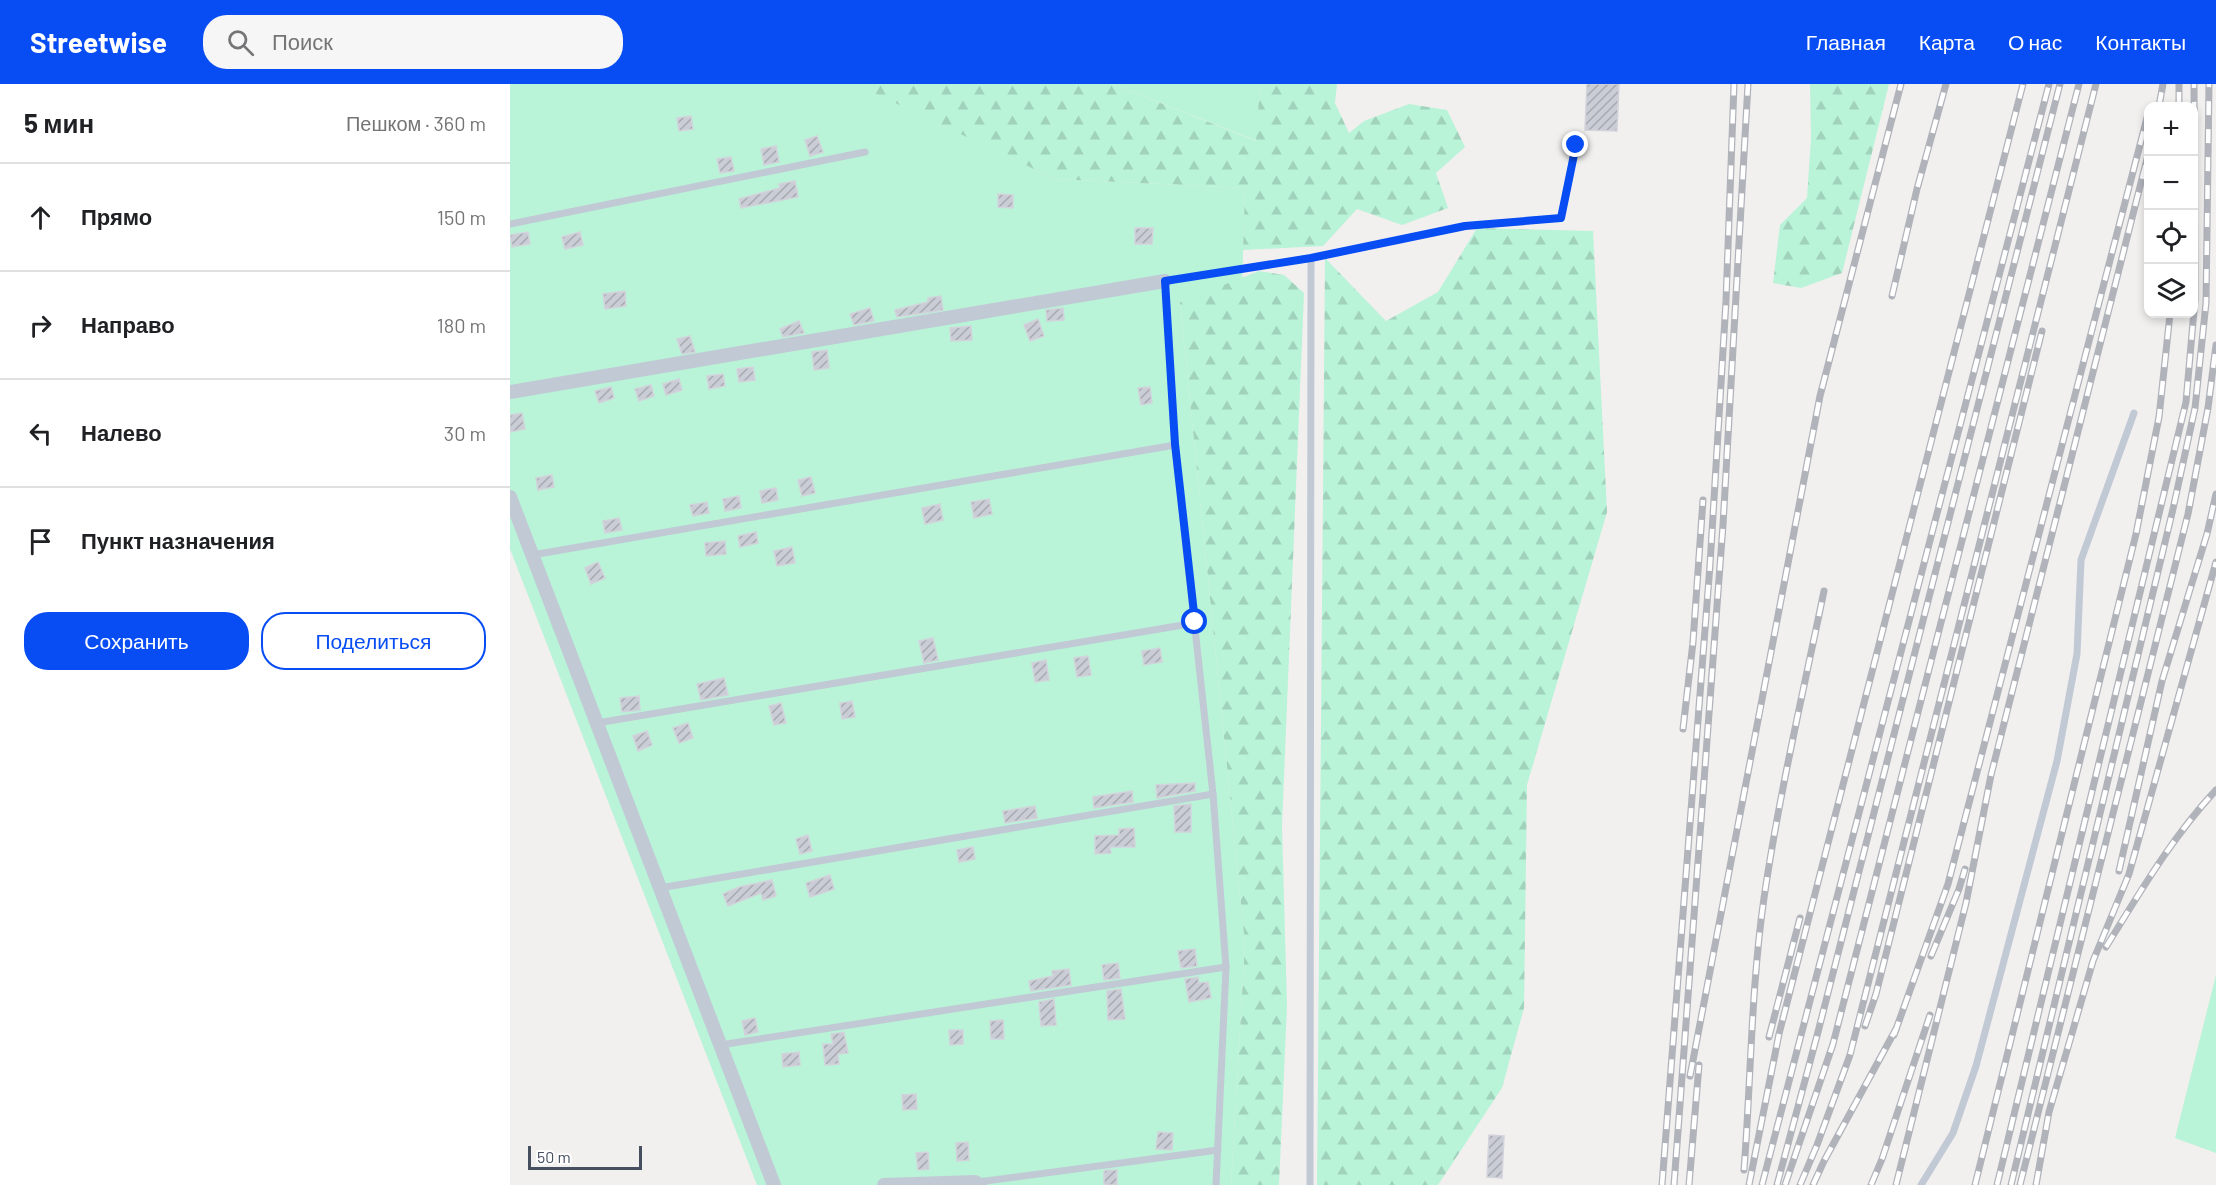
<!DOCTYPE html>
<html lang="ru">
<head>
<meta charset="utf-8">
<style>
	:root { --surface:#fff; --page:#f6f6f6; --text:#202124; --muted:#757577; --line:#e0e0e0; --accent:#074df3 }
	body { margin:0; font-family:Barlow,sans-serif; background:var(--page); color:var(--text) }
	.controls { position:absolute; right:18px; top:18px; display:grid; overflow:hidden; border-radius:12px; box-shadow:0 3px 9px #0003 }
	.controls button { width:54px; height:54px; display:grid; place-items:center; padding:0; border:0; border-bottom:2px solid var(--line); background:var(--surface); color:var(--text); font:30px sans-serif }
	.scale { position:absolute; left:18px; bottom:15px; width:114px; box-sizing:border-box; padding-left:6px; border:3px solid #454f5e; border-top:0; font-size:16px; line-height:21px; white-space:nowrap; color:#454f5e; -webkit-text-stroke:4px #fff; paint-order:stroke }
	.stop { position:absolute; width:18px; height:18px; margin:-14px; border:4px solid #074df3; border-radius:50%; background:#fff }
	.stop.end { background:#074df3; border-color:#fff; box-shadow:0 2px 6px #0008 }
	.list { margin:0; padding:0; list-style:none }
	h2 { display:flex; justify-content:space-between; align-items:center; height:78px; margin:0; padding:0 24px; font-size:26px }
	h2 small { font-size:20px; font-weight:400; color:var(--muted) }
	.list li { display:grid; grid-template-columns:39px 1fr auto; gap:18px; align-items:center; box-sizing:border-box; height:108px; padding:0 24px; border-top:2px solid var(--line) }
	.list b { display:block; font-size:22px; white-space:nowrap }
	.list em { font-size:20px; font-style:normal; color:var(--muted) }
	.actions { display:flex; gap:12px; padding:18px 24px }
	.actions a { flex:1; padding:14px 0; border:2px solid var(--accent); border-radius:24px; text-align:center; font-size:21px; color:var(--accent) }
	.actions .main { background:var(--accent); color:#fff }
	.icon { flex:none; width:33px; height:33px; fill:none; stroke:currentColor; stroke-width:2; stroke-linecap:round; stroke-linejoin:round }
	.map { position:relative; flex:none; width:1706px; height:1101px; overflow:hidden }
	header { display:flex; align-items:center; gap:36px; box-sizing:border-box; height:84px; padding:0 30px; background:var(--accent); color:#fff }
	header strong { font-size:28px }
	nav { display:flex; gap:33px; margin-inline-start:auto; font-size:21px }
	.search { width:420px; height:54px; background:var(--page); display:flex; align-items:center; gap:15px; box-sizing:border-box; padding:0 21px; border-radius:24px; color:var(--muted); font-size:22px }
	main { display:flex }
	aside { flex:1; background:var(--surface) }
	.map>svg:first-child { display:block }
	.green { fill:#b9f3d8 }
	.forest { fill:url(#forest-firs) }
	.building { fill:url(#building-hatch); stroke:#d2d3db; stroke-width:1.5 }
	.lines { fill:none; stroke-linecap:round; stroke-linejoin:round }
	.service { stroke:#c1c9d5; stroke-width:7 }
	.minor { stroke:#c1c9d5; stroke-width:14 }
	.rail-casing { stroke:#b0b3ba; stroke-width:7 }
	.rail { stroke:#fff; stroke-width:4.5; stroke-dasharray:14; stroke-linecap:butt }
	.route { stroke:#074df3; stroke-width:8 }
</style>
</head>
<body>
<header>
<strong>Streetwise</strong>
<div class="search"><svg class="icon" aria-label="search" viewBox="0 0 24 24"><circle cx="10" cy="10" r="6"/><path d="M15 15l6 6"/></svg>Поиск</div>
<nav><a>Главная</a><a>Карта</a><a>О нас</a><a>Контакты</a></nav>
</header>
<main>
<aside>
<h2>5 мин<small>Пешком · 360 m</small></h2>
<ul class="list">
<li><svg class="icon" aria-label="ahead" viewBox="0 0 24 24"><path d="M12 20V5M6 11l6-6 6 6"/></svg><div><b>Прямо</b></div><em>150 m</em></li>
<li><svg class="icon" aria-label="right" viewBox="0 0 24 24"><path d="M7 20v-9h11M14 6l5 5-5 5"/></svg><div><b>Направо</b></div><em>180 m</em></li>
<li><svg class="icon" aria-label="left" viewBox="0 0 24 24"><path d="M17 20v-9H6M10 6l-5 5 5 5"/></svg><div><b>Налево</b></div><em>30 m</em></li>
<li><svg class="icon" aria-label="arrive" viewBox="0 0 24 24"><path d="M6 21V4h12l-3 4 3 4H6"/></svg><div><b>Пункт назначения</b></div></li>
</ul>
<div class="actions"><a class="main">Сохранить</a><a>Поделиться</a></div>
</aside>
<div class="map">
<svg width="1706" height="1101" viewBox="0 0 1706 1101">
	<defs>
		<pattern id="forest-firs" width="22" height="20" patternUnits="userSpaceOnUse" patternTransform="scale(1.5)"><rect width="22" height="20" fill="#b9f3d8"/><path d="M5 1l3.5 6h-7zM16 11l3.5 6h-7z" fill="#a0d2bc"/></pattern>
		<pattern id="building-hatch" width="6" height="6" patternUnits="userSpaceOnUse" patternTransform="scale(1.5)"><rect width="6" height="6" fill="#cacdd5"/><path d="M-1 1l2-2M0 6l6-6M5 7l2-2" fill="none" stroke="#a6a9b0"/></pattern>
	</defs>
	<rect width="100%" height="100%" fill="#f2efef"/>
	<g class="green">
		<path d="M0 0H354L361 7 545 95 735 104 732 205 670 218 735 860 721 1101H247L0 465Z"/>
		<path d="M603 0H750L747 57Z"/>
		<path d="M1706 891V1069L1665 1054Z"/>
	</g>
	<g class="forest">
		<path d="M354 0H603L746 57 750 0H827L825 19 839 49 854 37 899 20 937 26 955 63 926 89 938 124 892 141 847 125 813 162 733 166 735 104 545 95 360 7Z"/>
		<path d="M1300 0H1379L1332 189 1291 204 1263 199 1270 141 1297 114 1301 54Z"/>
		<path d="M967 144 1083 147 1097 428 1017 701 1014 924 992 1004 928 1101H807L815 174 876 237 928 208Z"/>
		<path d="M749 187 774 191 794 209 772 742 777 922 769 1101H721L735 860 670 218Z"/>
	</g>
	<g class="building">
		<path d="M1077 0H1109L1107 47 1075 46Z"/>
		<path d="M181 32 183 45 169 47 167 34Z"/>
		<path d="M307 52 313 68 300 72 295 56Z"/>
		<path d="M266 62 269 78 254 81 251 65Z"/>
		<path d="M221 73 224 87 210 89 207 75Z"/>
		<path d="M285 97 288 113 231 124 229 115 270 104 269 100Z"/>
		<path d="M488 110 503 111V124L488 123Z"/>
		<path d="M625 144H643L642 160H625Z"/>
		<path d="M18 148 20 160 2 163 0 151Z"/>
		<path d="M70 148 73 161 55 165 52 153Z"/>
		<path d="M115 207 116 222 95 225 93 210Z"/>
		<path d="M431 212 433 226 387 233 385 226 418 218V214Z"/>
		<path d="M360 224 364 237 344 241 340 230Z"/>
		<path d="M553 224 554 236 537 237 536 226Z"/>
		<path d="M528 235 534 252 520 257 514 241Z"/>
		<path d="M289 237 294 249 273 253 270 245Z"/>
		<path d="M461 242 462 256 441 257 440 244Z"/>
		<path d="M180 252 185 268 172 270 167 255Z"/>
		<path d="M317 266 319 284 304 286 302 268Z"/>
		<path d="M243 283 245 296 229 298 227 285Z"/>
		<path d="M213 290 215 302 199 305 197 292Z"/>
		<path d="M169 295 172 306 156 311 153 300Z"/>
		<path d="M141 301 144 312 129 317 125 305Z"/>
		<path d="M101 303 104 314 89 319 85 307Z"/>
		<path d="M640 303 642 319 631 321 628 304Z"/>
		<path d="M12 329 15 345 0 348V331Z"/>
		<path d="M42 391 44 403 28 406 26 394Z"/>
		<path d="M301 393 305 409 292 412 288 396Z"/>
		<path d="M266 404 268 416 252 419 250 407Z"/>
		<path d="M229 412 231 424 215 427 213 415Z"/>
		<path d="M479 415 482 430 464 434 461 418Z"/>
		<path d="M197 418 199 429 183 432 180 421Z"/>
		<path d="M430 420 433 436 415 440 412 424Z"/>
		<path d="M109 434 112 446 95 449 93 437Z"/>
		<path d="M246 448 248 459 230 463 228 452Z"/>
		<path d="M215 457 216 470 196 472 195 459Z"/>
		<path d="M282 463 285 479 267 482 264 467Z"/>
		<path d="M88 478 95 494 81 500 75 484Z"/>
		<path d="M423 554 428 576 414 579 409 557Z"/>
		<path d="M650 564 652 578 634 581 632 567Z"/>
		<path d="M578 572 581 591 567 593 564 574Z"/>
		<path d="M536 576 539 596 525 598 522 579Z"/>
		<path d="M214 594 218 611 191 616 187 600Z"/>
		<path d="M129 612 130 626 112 628 110 614Z"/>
		<path d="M342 617 345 633 332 635 330 619Z"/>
		<path d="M271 619 276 639 264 641 259 622Z"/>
		<path d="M178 639 183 654 169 659 163 644Z"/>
		<path d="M137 647 142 661 128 667 123 652Z"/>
		<path d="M685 699V707L647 714 646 701Z"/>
		<path d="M622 707 623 718 584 724 583 713Z"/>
		<path d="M681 720V748H665L664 722Z"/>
		<path d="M525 722 527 734 495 739 493 727Z"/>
		<path d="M624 744 625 763H600L601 769 585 770V752L609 751V745Z"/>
		<path d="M298 751 302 767 290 770 286 755Z"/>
		<path d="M463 763 465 775 449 778 447 766Z"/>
		<path d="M320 791 324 805 300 813 296 799Z"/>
		<path d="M262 796 266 812 253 816 251 809 218 822 213 810 229 803Z"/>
		<path d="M685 865 687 882 671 884 668 867Z"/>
		<path d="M608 879 610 894 594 896 592 881Z"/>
		<path d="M559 885 561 901 521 907 519 897 543 892 542 887Z"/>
		<path d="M688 893 689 899 698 898 701 914 679 918 675 895Z"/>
		<path d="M611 905 615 935 598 936 597 907Z"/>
		<path d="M544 915 546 941 531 942 529 918Z"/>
		<path d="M245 934 248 948 235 951 232 937Z"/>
		<path d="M493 936 494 955H481L480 937Z"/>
		<path d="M439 946H453V960L440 961Z"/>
		<path d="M334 948 338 969 328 970 329 980 315 981 313 960H323L321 950Z"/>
		<path d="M289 968 290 981 273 983 272 970Z"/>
		<path d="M406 1010 407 1025 393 1026 392 1011Z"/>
		<path d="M648 1048 663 1049 662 1066 646 1065Z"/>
		<path d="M979 1051 994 1052 992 1094 977 1093Z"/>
		<path d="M458 1058 459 1076 447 1077 446 1059Z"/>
		<path d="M418 1068 419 1085 408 1086 406 1069Z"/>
		<path d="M598 1086H607V1101H594V1087Z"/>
	</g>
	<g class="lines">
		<g class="service">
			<path d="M0 140 355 68"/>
			<path d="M22 471 665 361"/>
			<path d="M87 639 685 539"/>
			<path d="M150 804 703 710"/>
			<path d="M210 961 716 883"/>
			<path d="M468 1098 708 1066"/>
			<path d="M706 1101 716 883 703 710 665 361 655 197 801 174 955 142 1051 134 1066 61"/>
			<path d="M800 1101 801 174"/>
			<path d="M1411 1101 1443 1049 1466 982 1547 677 1567 570 1571 476 1624 329"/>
		</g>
		<g class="minor">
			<path d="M0 308 655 197"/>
			<path d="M0 413 264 1101"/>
			<path d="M374 1101 465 1098 470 1101"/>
		</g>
		<defs>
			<g id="rail">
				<path d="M1649 22 1653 0"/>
				<path d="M1669 22V0"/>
				<path d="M1382 212 1407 105 1436 0"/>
				<path d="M1173 645 1183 558 1193 416"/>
				<path d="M1609 787 1652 597 1697 450 1706 410"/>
				<path d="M1596 863C1630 808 1663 752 1706 706"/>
				<path d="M1421 872 1449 805 1455 785"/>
				<path d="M1355 942 1366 910 1532 247"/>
				<path d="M1384 951 1438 800 1638 30"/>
				<path d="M1259 953 1290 834"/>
				<path d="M1180 992 1310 312 1391 0"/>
				<path d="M1234 1086C1241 996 1241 904 1254 814 1269 711 1293 609 1314 507"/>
				<path d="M1152 1101 1200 481 1216 217 1224 0"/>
				<path d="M1164 1101 1213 441 1238 0"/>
				<path d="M1179 1101 1189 981"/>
				<path d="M1239 1101 1269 950 1513 0"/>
				<path d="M1252 1101 1539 0"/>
				<path d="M1267 1101 1308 948 1550 0"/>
				<path d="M1275 1101 1323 960 1569 0"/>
				<path d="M1290 1101 1307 1061 1340 971 1586 0"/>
				<path d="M1303 1101 1314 1077 1386 945"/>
				<path d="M1361 1101 1372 1075 1420 931"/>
				<path d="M1386 1101 1456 819 1481 691 1638 71"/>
				<path d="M1465 1101 1626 450 1649 333 1660 230"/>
				<path d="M1487 1101 1676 318 1685 215 1684 0"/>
				<path d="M1501 1101 1663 425 1685 324 1696 219 1699 0"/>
				<path d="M1510 1101 1678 430 1698 324 1706 261"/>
				<path d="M1526 1101 1539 1028 1558 963 1583 877 1619 790 1706 478"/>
			</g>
		</defs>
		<use href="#rail" class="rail-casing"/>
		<use href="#rail" class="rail"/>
	</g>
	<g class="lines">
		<path class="route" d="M685 538 665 360 655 197 801 174 955 142 1051 134 1066 61"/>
	</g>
</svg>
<div class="controls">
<button>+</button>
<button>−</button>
<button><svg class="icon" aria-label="locate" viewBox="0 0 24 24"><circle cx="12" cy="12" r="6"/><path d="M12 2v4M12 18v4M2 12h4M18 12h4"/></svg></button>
<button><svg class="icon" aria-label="layers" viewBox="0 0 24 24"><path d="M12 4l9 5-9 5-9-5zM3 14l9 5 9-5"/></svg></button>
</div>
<div class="scale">50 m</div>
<div class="stop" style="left:685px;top:538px"></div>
<div class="stop end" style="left:1066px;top:61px"></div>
</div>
</main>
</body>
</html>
